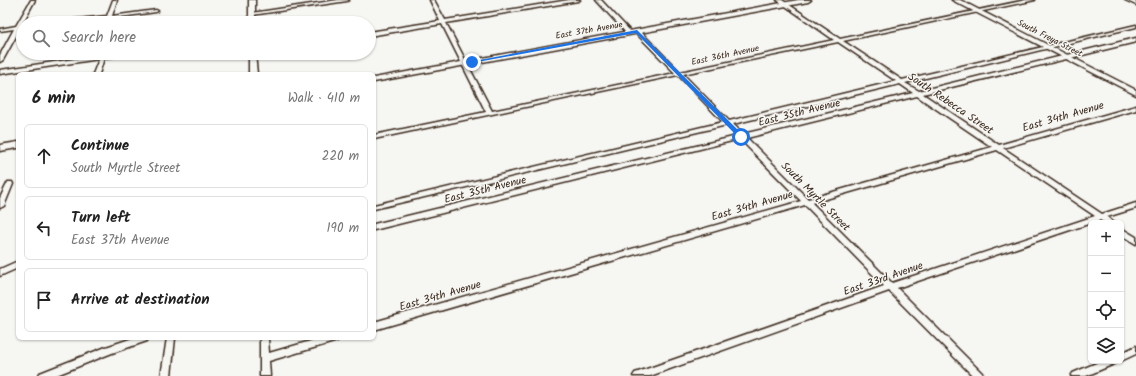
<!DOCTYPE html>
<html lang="en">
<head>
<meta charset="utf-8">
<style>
	:root { --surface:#fff; --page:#f2f2f2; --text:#222; --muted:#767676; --line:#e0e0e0 }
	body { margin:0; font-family:Kalam,sans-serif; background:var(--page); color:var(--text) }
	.controls { position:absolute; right:12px; bottom:12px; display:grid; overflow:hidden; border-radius:6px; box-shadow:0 1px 3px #0004 }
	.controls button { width:36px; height:36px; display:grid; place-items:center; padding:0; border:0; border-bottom:1px solid var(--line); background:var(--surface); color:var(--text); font:20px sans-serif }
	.stop { position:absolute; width:12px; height:12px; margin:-9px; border:3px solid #1a73e8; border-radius:50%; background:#fff }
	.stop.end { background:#1a73e8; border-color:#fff; box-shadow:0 1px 4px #0008 }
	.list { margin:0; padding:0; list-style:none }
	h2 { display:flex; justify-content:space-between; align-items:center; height:52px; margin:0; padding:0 16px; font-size:17px }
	h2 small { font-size:13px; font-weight:400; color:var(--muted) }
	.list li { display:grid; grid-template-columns:26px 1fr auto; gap:12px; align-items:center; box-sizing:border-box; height:64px; margin:0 8px 8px; padding:0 8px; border:1px solid var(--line); border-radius:6px }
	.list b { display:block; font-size:15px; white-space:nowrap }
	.list p { margin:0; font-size:13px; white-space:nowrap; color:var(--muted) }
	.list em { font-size:13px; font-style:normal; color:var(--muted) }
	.icon { flex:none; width:22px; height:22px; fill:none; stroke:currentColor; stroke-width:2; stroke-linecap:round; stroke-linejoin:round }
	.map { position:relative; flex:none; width:1136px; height:376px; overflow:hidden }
	.search { position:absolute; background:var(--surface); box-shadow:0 1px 3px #0004; left:16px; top:16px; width:360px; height:44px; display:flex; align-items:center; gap:10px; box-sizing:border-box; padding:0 14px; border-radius:22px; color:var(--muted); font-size:15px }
	.panel { position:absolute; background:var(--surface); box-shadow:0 1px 3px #0004; left:16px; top:72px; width:360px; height:268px; border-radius:6px }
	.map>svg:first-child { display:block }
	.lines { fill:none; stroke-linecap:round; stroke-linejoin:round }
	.minor-casing { stroke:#3b2a1e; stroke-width:3 }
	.tertiary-casing { stroke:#3b2a1e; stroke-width:3 }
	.secondary-casing { stroke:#3b2a1e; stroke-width:3 }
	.minor { fill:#f6f6f2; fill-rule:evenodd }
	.tertiary { fill:#f6f6f2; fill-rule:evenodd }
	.secondary { fill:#f6f6f2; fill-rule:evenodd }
	.route { fill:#1a73e8 }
	.labels { text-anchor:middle; stroke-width:3; stroke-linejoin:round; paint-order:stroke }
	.far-street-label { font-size:9px; fill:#3b2a1e; stroke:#f6f6f2 }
	.street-label { font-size:11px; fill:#3b2a1e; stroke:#f6f6f2 }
</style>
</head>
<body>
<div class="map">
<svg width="1136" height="376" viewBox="0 0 1136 376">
	<rect width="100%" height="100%" fill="#f6f6f2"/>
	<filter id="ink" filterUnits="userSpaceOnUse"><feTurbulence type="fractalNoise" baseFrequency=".025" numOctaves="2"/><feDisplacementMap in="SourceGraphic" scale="8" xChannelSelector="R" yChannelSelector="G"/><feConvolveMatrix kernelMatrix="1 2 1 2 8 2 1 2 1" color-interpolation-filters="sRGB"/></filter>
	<g filter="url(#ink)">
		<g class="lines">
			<defs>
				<g id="minor">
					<path d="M31 0H35L21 26 22 27 20 29 3 60 0 62V55L14 29 0 31V29L16 26Z"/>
					<path d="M113 0H117L112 16 156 10 158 11 156 12 91 21 46 23 48 22 107 16Z"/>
					<path d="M338 0H349L347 1 252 15 250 14 252 13Z"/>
					<path d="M430 0H434L445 20 569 0H580L578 1 446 23 492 111 675 73 635 32V31L637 30H639L680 72 834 40 777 0H782L840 39 1026 0H1035L843 41 902 80 1136 25V27L905 83 919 91 1136 38V42L923 94 999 145 1136 106V110L1003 148 1102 214 1136 203V208L1107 217 1114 223H1105L1100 220 897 288 982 373 984 376H973L889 291 650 376H633L635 373 638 372 884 286 805 205 374 330V322L801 201 740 139 374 230V224L737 136 727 125 374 209V205L723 122 678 75 374 139V135L486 112 442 24 369 36V32L440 21ZM838 42 896 81 729 121 683 74ZM900 84 913 93 743 134 733 124ZM917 96 992 147 808 199 747 138ZM997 150 1095 216 892 283 812 203Z"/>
					<path d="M596 0H601L631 32V34H627Z"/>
					<path d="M1125 0H1131L1136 2V5Z"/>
					<path d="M115 53H128L125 55 104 58 99 74H93L99 59 0 74V70Z"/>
					<path d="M8 182H12L13 184 4 206 0 208V198Z"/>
					<path d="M1121 228 1136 237V244L1121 235Z"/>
					<path d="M18 261V268L0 276V269Z"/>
					<path d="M133 338H148L147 341 112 353 54 376H38L40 373 106 347Z"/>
					<path d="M167 338H175L171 376H161Z"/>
					<path d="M260 338H268L269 353 321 338H338L337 341 334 342 269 361 270 376H260Z"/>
					<path d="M1136 346V354L1121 361V353Z"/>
					<path d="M1101 361H1116L1114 364 1086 376H1071L1073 373Z"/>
				</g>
				<g id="tertiary">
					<rect x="249" y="0" width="6" height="23"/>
					<path d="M798 0H811L808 2 374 82V78Z"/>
					<path d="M249 53H255L257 74H249Z"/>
					<path d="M18 142V148L0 151V145Z"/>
				</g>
				<path id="secondary" d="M952 0H960L1136 90V95Z"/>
			</defs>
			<use href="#minor" class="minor-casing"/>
			<use href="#tertiary" class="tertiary-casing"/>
			<use href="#secondary" class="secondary-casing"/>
			<use href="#minor" class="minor"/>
			<use href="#tertiary" class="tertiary"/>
			<use href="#secondary" class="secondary"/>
		</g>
	</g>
	<path class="route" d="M637 30 743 135V138H739L636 33 472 63 469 62Z"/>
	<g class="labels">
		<g class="far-street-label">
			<text transform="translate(589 30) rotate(-10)" y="3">East 37th Avenue</text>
			<text transform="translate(1050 38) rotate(27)" y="3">South Freya Street</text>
			<text transform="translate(725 55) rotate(-12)" y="3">East 36th Avenue</text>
		</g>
		<g class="street-label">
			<text transform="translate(951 103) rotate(34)" y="4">South Rebecca Street</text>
			<text transform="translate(799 112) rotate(-14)" y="4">East 35th Avenue</text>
			<text transform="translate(1063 116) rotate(-16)" y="4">East 34th Avenue</text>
			<text transform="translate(485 189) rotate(-14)" y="4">East 35th Avenue</text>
			<text transform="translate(816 196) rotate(45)" y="4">South Myrtle Street</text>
			<text transform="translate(752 205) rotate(-16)" y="4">East 34th Avenue</text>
			<text transform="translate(883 278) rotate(-19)" y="4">East 33rd Avenue</text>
			<text transform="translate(440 295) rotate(-16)" y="4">East 34th Avenue</text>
		</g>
	</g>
</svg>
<div class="controls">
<button>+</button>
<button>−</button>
<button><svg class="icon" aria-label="locate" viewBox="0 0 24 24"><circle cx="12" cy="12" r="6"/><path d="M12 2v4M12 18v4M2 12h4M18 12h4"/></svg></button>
<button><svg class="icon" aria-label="layers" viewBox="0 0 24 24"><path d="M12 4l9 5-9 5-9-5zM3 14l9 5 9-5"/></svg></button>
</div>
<div class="stop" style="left:741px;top:137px"></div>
<div class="stop end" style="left:472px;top:62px"></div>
<div class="search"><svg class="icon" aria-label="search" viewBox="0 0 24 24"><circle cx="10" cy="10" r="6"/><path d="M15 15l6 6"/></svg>Search here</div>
<section class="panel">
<h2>6 min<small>Walk · 410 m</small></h2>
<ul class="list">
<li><svg class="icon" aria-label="ahead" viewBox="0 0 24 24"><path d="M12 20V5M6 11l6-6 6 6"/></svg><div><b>Continue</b><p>South Myrtle Street</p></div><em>220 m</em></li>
<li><svg class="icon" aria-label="left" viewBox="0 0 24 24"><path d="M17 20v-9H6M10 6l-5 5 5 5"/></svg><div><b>Turn left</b><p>East 37th Avenue</p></div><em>190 m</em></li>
<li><svg class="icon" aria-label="arrive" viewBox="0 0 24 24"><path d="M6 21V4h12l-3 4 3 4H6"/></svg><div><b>Arrive at destination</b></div></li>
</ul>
</section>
</div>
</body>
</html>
